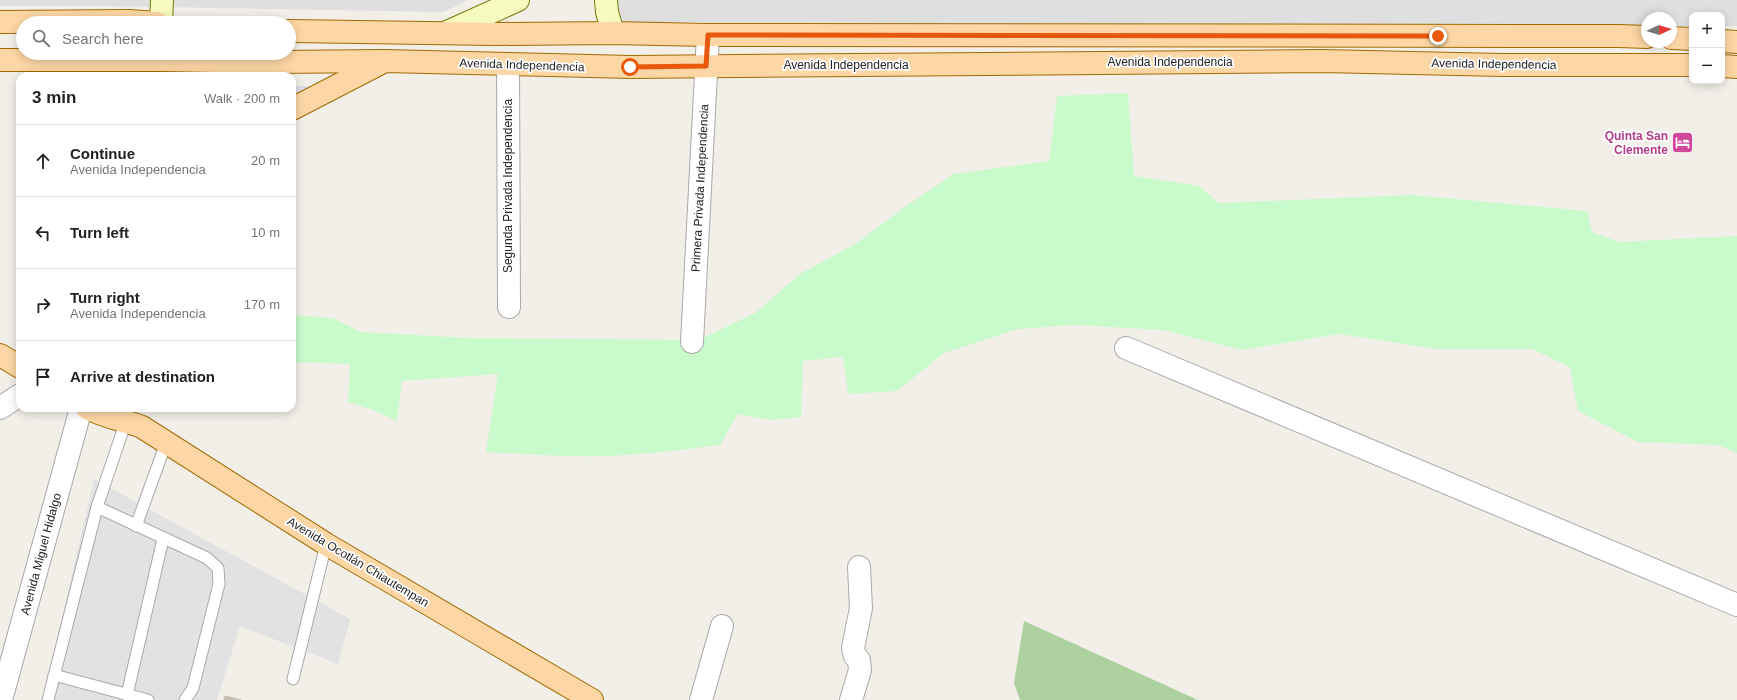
<!DOCTYPE html>
<html lang="en">
<head>
<meta charset="utf-8">
<style>
	:root { --surface:#fff; --page:#f6f6f6; --text:#222; --muted:#767676; --line:#e0e0e0 }
	body { margin:0; font-family:Helvetica,sans-serif; background:var(--page); color:var(--text) }
	.controls { position:absolute; right:12px; top:12px; display:grid; overflow:hidden; border-radius:8px; box-shadow:0 2px 10px #0003 }
	.controls button { width:36px; height:36px; display:grid; place-items:center; padding:0; border:0; border-bottom:1px solid var(--line); background:var(--surface); color:var(--text); font:20px sans-serif }
	.compass { position:absolute; left:1641px; top:12px; width:36px; height:36px; border-radius:50%; background:var(--surface); box-shadow:0 2px 10px #0003; rotate:86deg }
	.stop { position:absolute; width:12px; height:12px; margin:-9px; border:3px solid #ea580c; border-radius:50%; background:#fff }
	.stop.end { background:#ea580c; border-color:#fff; box-shadow:0 1px 4px #0008 }
	.list { margin:0; padding:0; list-style:none }
	h2 { display:flex; justify-content:space-between; align-items:center; height:52px; margin:0; padding:0 16px; font-size:17px }
	h2 small { font-size:13px; font-weight:400; color:var(--muted) }
	.list li { display:grid; grid-template-columns:26px 1fr auto; gap:12px; align-items:center; box-sizing:border-box; height:72px; padding:0 16px; border-top:1px solid var(--line) }
	.list b { display:block; font-size:15px; white-space:nowrap }
	.list p { margin:0; font-size:13px; white-space:nowrap; color:var(--muted) }
	.list em { font-size:13px; font-style:normal; color:var(--muted) }
	.icon { flex:none; width:22px; height:22px; fill:none; stroke:currentColor; stroke-width:2; stroke-linecap:round; stroke-linejoin:round }
	.map { position:relative; flex:none; width:1737px; height:700px; overflow:hidden }
	.search { position:absolute; background:var(--surface); box-shadow:0 2px 10px #0003; left:16px; top:16px; width:280px; height:44px; display:flex; align-items:center; gap:10px; box-sizing:border-box; padding:0 14px; border-radius:22px; color:var(--muted); font-size:15px }
	.panel { position:absolute; background:var(--surface); box-shadow:0 2px 10px #0003; left:16px; top:72px; width:280px; height:340px; border-radius:12px }
	.map>svg:first-child { display:block }
	.residential { fill:#e0dfdf }
	.forest { fill:#add19e }
	.park { fill:#c8facc }
	.parking { fill:#e2e2e2 }
	.plaza { fill:#dddde8 }
	.building { fill:#c7bfb8; stroke:#c4b6ab }
	.lines { fill:none; stroke-linecap:round; stroke-linejoin:round }
	.lane-casing { stroke:#a9a9a9; stroke-width:13 }
	.street-casing { stroke:#a9a9a9; stroke-width:24 }
	.secondary-casing { stroke:#707d05; stroke-width:24 }
	.primary-casing { stroke:#a06b00; stroke-width:24 }
	.lane { stroke:#fff; stroke-width:11 }
	.street { stroke:#fff; stroke-width:22 }
	.secondary { stroke:#f7fabf; stroke-width:22 }
	.primary { stroke:#fcd6a4; stroke-width:22 }
	.route { stroke:#ea580c; stroke-width:5 }
	.labels { text-anchor:middle; stroke-width:3.5; stroke-linejoin:round; paint-order:stroke }
	.street-label { font-size:12px; fill:#222; stroke:#fff }
	.hotel-label { font-size:12px; font-weight:bold; fill:#b23c85; stroke:#fff; text-anchor:end }
</style>
</head>
<body>
<div class="map">
<svg width="1737" height="700" viewBox="0 0 1737 700">
	<rect width="100%" height="100%" fill="#f2efe9"/>
	<g class="residential">
		<path d="M0 0H468L444 12 104 6H0Z"/>
		<path d="M611 0H1737V26H1722V15H1692V26H1671V18H1647V26L612 22Z"/>
	</g>
	<path class="forest" d="M1024 621 1198 700H1020L1014 683Z"/>
	<path class="park" d="M1128 93 1134 176 1199 186 1219 203 1412 195 1587 211 1592 232 1619 242 1737 236V453L1718 445 1638 442 1578 411 1570 367 1532 349H1437L1339 334 1242 350 1163 330 1074 325 1018 329 944 353 897 391 848 394 843 357 803 361 801 417 770 420 738 414 720 445C680 450 641 455 602 456 563 457 525 454 486 452L498 374 402 381 397 421 373 410 348 402 350 364 292 362V315L333 318 361 332 469 338 699 340 755 313 800 274 857 243 902 209 954 174 1049 161 1057 96Z"/>
	<path class="parking" d="M94 479 350 619 338 664 240 626 217 700H43Z"/>
	<path class="plaza" d="M292 86H315L292 95Z"/>
	<path class="building" d="M225 696 241 700H224Z"/>
	<g class="lines">
		<defs>
			<g id="lane">
				<path d="M97 507 207 558 218 568 219 584 193 688 185 700"/>
				<path d="M136 526 166 443"/>
				<path d="M54 675 148 700"/>
				<path d="M293 679 326 544"/>
				<path d="M127 695 163 539"/>
				<path d="M48 700 97 507 126 421"/>
			</g>
			<g id="street">
				<path d="M508 64 509 307"/>
				<path d="M692 342 708 35"/>
				<path d="M1126 348 1737 605"/>
				<path d="M0 408 20 395"/>
				<path d="M1 700 81 408"/>
				<path d="M701 700 722 626"/>
				<path d="M851 700 860 670 859 660 855 656 853 648 861 608 859 567"/>
			</g>
			<g id="secondary">
				<path d="M606 0 607 12 613 33"/>
				<path d="M161 23 162 0"/>
				<path d="M445 33 518 0"/>
			</g>
			<g id="primary">
				<path d="M0 22 129 21 157 23"/>
				<path d="M289 31 495 34 613 33 708 35 1619 36 1647 37"/>
				<path d="M1671 38 1692 39"/>
				<path d="M1722 41 1737 42"/>
				<path d="M0 60H160L273 62 385 61 631 67 1322 61 1502 65H1692"/>
				<path d="M1722 66 1737 67"/>
				<path d="M292 109 381 63"/>
				<path d="M0 355 20 367"/>
				<path d="M87 408C104 417 124 420 142 427L326 544 592 700"/>
			</g>
		</defs>
		<use href="#lane" class="lane-casing"/>
		<use href="#street" class="street-casing"/>
		<use href="#secondary" class="secondary-casing"/>
		<use href="#primary" class="primary-casing"/>
		<use href="#lane" class="lane"/>
		<use href="#street" class="street"/>
		<use href="#secondary" class="secondary"/>
		<use href="#primary" class="primary"/>
	</g>
	<g class="lines">
		<path class="route" d="M630 67 706 66 708 35 1438 36"/>
	</g>
	<defs>
		<symbol id="hotel-square" viewBox="-11 -11 22 22"><rect x="-9" y="-9" width="18" height="18" rx="4" fill="#d1479c" stroke="#fff"/><path d="M-6-4.5h1.5V1H6V5H4.5V3h-9V5H-6ZM-4 0a1.8 1.8 0 1 1 3.6 0ZM.5 0V-2.5h3Q6-2.5 6 0Z" fill="#fff"/></symbol>
	</defs>
	<g fill-rule="evenodd">
		<use href="#hotel-square" x="1670" y="130" width="25" height="25"/>
	</g>
	<g class="labels">
		<g class="street-label">
			<text x="1170" y="66">Avenida Independencia</text>
			<text transform="translate(1494 64) rotate(1)" y="4">Avenida Independencia</text>
			<text transform="translate(522 65) rotate(2)" y="4">Avenida Independencia</text>
			<text x="846" y="69">Avenida Independencia</text>
			<text transform="translate(508 186) rotate(-90)" y="4">Segunda Privada Independencia</text>
			<text transform="translate(700 188) rotate(-87)" y="4">Primera Privada Independencia</text>
			<text transform="translate(41 554) rotate(-75)" y="4">Avenida Miguel Hidalgo</text>
			<text transform="translate(358 562) rotate(31)" y="4">Avenida Ocotlán Chiautempan</text>
		</g>
		<g class="hotel-label">
			<text x="1668" y="140">Quinta San<tspan x="1668" dy="14">Clemente</tspan></text>
		</g>
	</g>
</svg>
<div class="controls">
<button>+</button>
<button>−</button>
</div>
<svg class="compass" viewBox="-18 -18 36 36"><path d="M0-13l5 13h-10z" fill="#e53935"/><path d="M0 13l5-13h-10z" fill="#767676"/></svg>
<div class="stop" style="left:630px;top:67px"></div>
<div class="stop end" style="left:1438px;top:36px"></div>
<div class="search"><svg class="icon" aria-label="search" viewBox="0 0 24 24"><circle cx="10" cy="10" r="6"/><path d="M15 15l6 6"/></svg>Search here</div>
<section class="panel">
<h2>3 min<small>Walk · 200 m</small></h2>
<ul class="list">
<li><svg class="icon" aria-label="ahead" viewBox="0 0 24 24"><path d="M12 20V5M6 11l6-6 6 6"/></svg><div><b>Continue</b><p>Avenida Independencia</p></div><em>20 m</em></li>
<li><svg class="icon" aria-label="left" viewBox="0 0 24 24"><path d="M17 20v-9H6M10 6l-5 5 5 5"/></svg><div><b>Turn left</b></div><em>10 m</em></li>
<li><svg class="icon" aria-label="right" viewBox="0 0 24 24"><path d="M7 20v-9h11M14 6l5 5-5 5"/></svg><div><b>Turn right</b><p>Avenida Independencia</p></div><em>170 m</em></li>
<li><svg class="icon" aria-label="arrive" viewBox="0 0 24 24"><path d="M6 21V4h12l-3 4 3 4H6"/></svg><div><b>Arrive at destination</b></div></li>
</ul>
</section>
</div>
</body>
</html>
